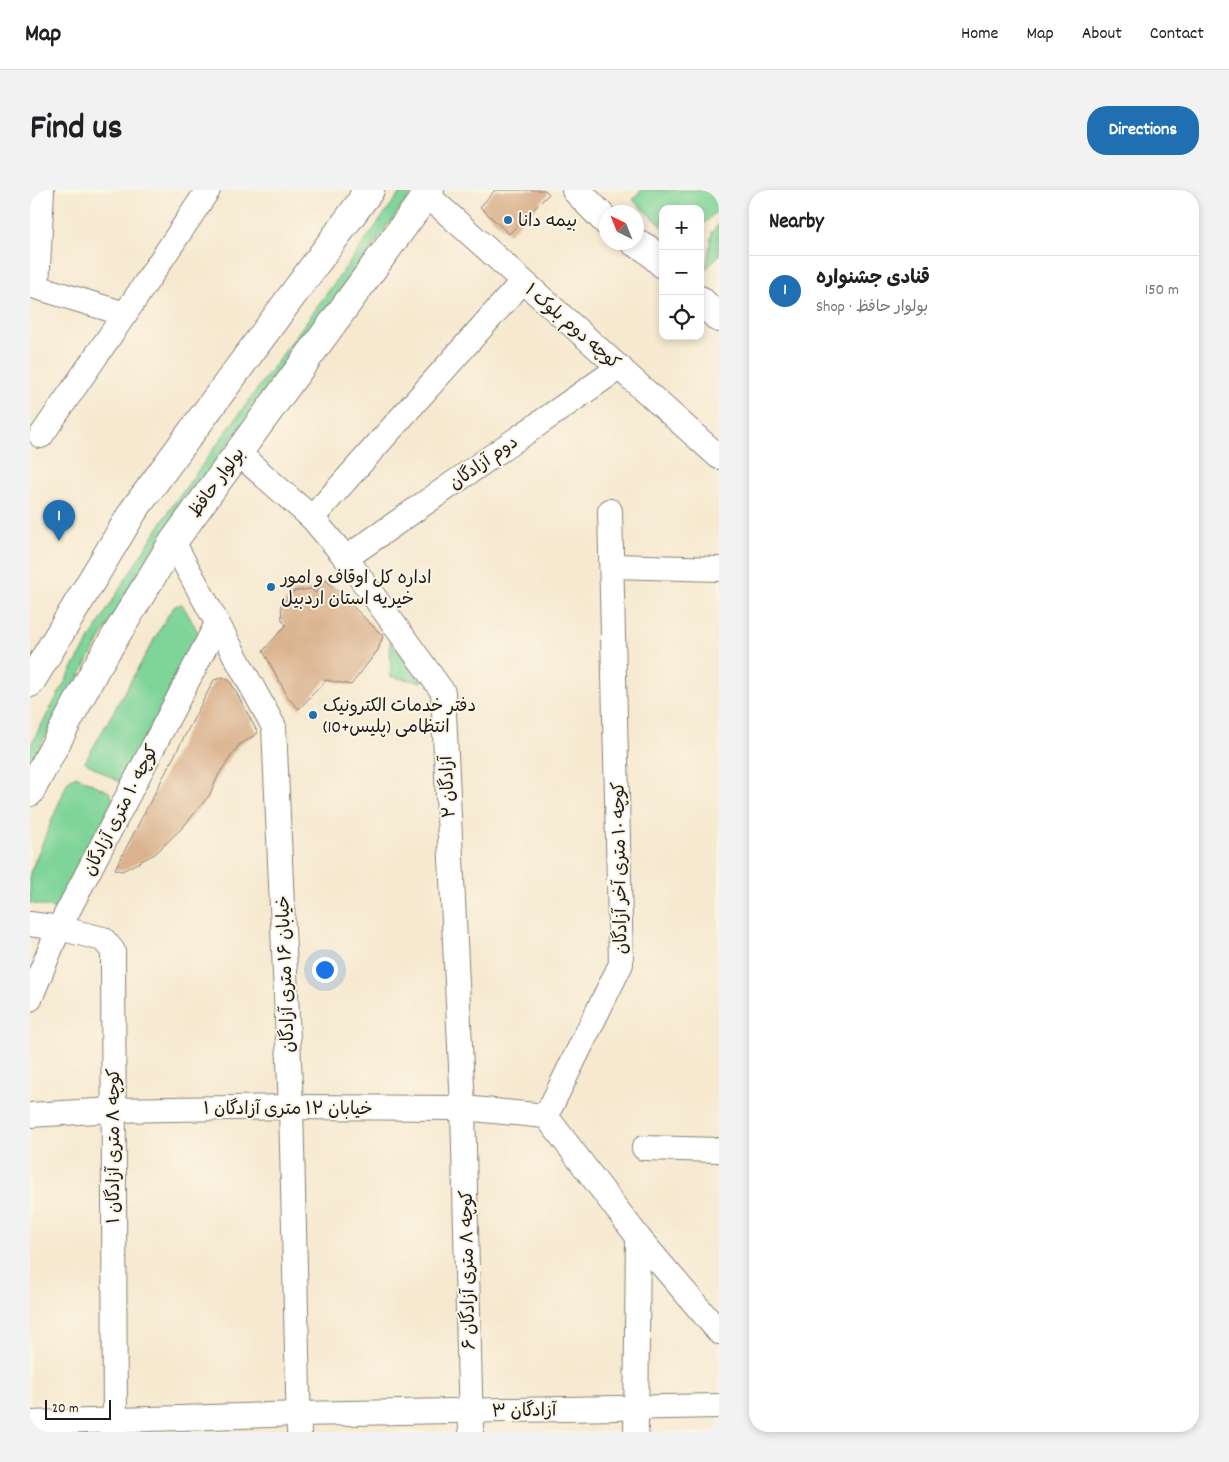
<!DOCTYPE html>
<html lang="en">
<head>
<meta charset="utf-8">
<style>
	:root { --surface:#fff; --page:#f2f2f2; --text:#202124; --muted:#757577; --line:#e0e0e0; --accent:#1f6fb2 }
	body { margin:0; font-family:Dekko,"Playpen Sans Arabic",sans-serif; background:var(--page); color:var(--text) }
	.controls { position:absolute; right:15px; top:15px; display:grid; overflow:hidden; border-radius:10px; box-shadow:0 2px 8px #0003 }
	.controls button { width:45px; height:45px; display:grid; place-items:center; padding:0; border:0; border-bottom:1px solid var(--line); background:var(--surface); color:var(--text); font:25px sans-serif }
	.compass { position:absolute; left:569px; top:15px; width:45px; height:45px; border-radius:50%; background:var(--surface); box-shadow:0 2px 8px #0003; rotate:317deg }
	.scale { position:absolute; left:15px; bottom:12px; width:66px; box-sizing:border-box; padding-left:5px; border:2px solid #1c1c1c; border-top:0; font-size:14px; line-height:18px; white-space:nowrap; color:#1c1c1c; -webkit-text-stroke:4px #fcf5e5; paint-order:stroke }
	.you { position:absolute; left:294px; top:779px; width:18px; height:18px; margin:-12px; border:4px solid #fff; border-radius:50%; background:#1a73e8; box-shadow:0 0 0 8px #1a73e833 }
	.badge { display:grid; place-items:center; width:32px; height:32px; border-radius:50%; background:var(--accent); color:#fff; font-size:16px; font-weight:700 }
	.pin { position:absolute; translate:-50% -41px; filter:drop-shadow(0 1px 2px #0008) }
	.pin::after { content:''; position:absolute; top:26px; width:18px; height:15px; background:inherit; clip-path:polygon(0 0,100% 0,50% 100%) }
	.list { margin:0; padding:0; list-style:none }
	h2 { display:flex; justify-content:space-between; align-items:center; height:65px; margin:0; padding:0 20px; font-size:21px }
	h2 small { font-size:16px; font-weight:400; color:var(--muted) }
	.list li { display:grid; grid-template-columns:32px 1fr auto; gap:15px; align-items:center; box-sizing:border-box; height:70px; padding:0 20px; border-top:1px solid var(--line) }
	.list b { display:block; font-size:19px; white-space:nowrap }
	.list p { margin:0; font-size:16px; white-space:nowrap; color:var(--muted) }
	.list em { font-size:16px; font-style:normal; color:var(--muted) }
	.icon { flex:none; width:28px; height:28px; fill:none; stroke:currentColor; stroke-width:2; stroke-linecap:round; stroke-linejoin:round }
	.map { position:relative; flex:none; width:689px; height:1242px; overflow:hidden; border-radius:20px }
	header { display:flex; align-items:center; gap:30px; box-sizing:border-box; height:70px; padding:0 25px; background:var(--surface); border-bottom:1px solid var(--line) }
	header strong { font-size:24px }
	nav { display:flex; gap:28px; margin-inline-start:auto; font-size:18px }
	.intro { display:flex; align-items:center; justify-content:space-between; box-sizing:border-box; height:120px; padding:0 30px }
	h1 { margin:0; font-size:35px }
	.button { padding:12px 22px; border-radius:20px; background:var(--accent); color:#fff; font-size:18px; font-weight:700 }
	main { display:flex; gap:30px; padding:0 30px }
	aside { flex:1; background:var(--surface); border-radius:20px; box-shadow:0 2px 8px #0003 }
	.map>svg:first-child { display:block }
	.green { fill:#7ed499; stroke:#4d785a }
	.building { fill:#dab28e }
	.lines { fill:none; stroke-linecap:round; stroke-linejoin:round }
	.minor-casing { stroke:#898276; stroke-width:26 }
	.tertiary-casing { stroke:#898276; stroke-width:30 }
	.secondary-casing { stroke:#898276; stroke-width:30 }
	.primary-casing { stroke:#898276; stroke-width:30 }
	.minor { stroke:#fff; stroke-width:24 }
	.tertiary { stroke:#fff; stroke-width:28 }
	.secondary { stroke:#fff; stroke-width:28 }
	.primary { stroke:#fff; stroke-width:28 }
	.poi-dot { fill:#1f6fb2; stroke:#fcf5e5; stroke-width:2 }
	.labels { text-anchor:middle; stroke-width:4; stroke-linejoin:round; paint-order:stroke }
	.poi-label { font-size:18px; fill:#1c1c1c; stroke:#fcf5e5; text-anchor:start }
	.street-label { font-size:18px; fill:#1c1c1c; stroke:#fcf5e5 }
</style>
</head>
<body>
<header>
<strong>Map</strong>
<nav><a>Home</a><a>Map</a><a>About</a><a>Contact</a></nav>
</header>
<div class="intro"><h1>Find us</h1><a class="button">Directions</a></div>
<main>
<div class="map">
<svg width="689" height="1242" viewBox="0 0 689 1242">
	<rect width="100%" height="100%" fill="#fcf5e5"/>
	<filter id="ink" filterUnits="userSpaceOnUse"><feTurbulence type="fractalNoise" baseFrequency=".02" numOctaves="2"/><feDisplacementMap in="SourceGraphic" scale="10" xChannelSelector="R" yChannelSelector="G"/><feConvolveMatrix kernelMatrix="1 2 1 2 8 2 1 2 1" color-interpolation-filters="sRGB"/></filter>
	<filter id="wash" filterUnits="userSpaceOnUse"><feTurbulence type="fractalNoise" baseFrequency=".0096" numOctaves="4" result="noise"/><feDisplacementMap in="SourceGraphic" scale="20" xChannelSelector="R" yChannelSelector="G"/><feGaussianBlur stdDeviation="1.12" result="paint"/><feColorMatrix in="noise" values="0 0 0 0 0 0 0 0 0 0 0 0 0 0 0 0 0 1.4 0 .05"/><feComposite in="paint" operator="in"/></filter>
	<g filter="url(#wash)">
		<rect width="100%" height="100%" fill="#f6e9d0"/>
		<g class="green">
			<path d="M372 0H384L147 323 100 396 0 574V556L42 479 93 393 140 319Z"/>
			<path d="M611 0H689V19L670 38V19H633V37L603 10Z"/>
			<path d="M689 34V65L676 79 682 42Z"/>
			<path d="M152 414 172 449 96 596 55 572 138 425 145 416Z"/>
			<path d="M360 451 392 492 361 487Z"/>
			<path d="M46 586 79 602 85 613 30 720 0 713V683L38 591Z"/>
		</g>
		<g id="blocks">
			<g class="building">
				<path d="M465 0H515L519 4 479 44 450 17Z"/>
				<path d="M296 390 353 446 348 460 321 495 296 490 269 519 259 509 233 461 256 435 252 430 251 415 264 401 281 399 285 403Z"/>
				<path d="M193 487 200 491 228 543 209 555 189 584 179 606 153 637 125 664 92 681 85 679 184 490Z"/>
			</g>
		</g>
	</g>
	<g filter="url(#ink)">
		<use href="#blocks" fill-opacity="0" stroke="#898276" stroke-width="1"/>
		<g class="lines">
			<defs>
				<g id="minor">
					<path d="M397 5 689 267"/>
					<path d="M0 95 95 124"/>
					<path d="M7 96 12 0"/>
					<path d="M11 246 95 124 178 0"/>
					<path d="M208 263 282 328 316 368 413 502 433 918 441 1242"/>
					<path d="M580 321 591 774 516 926 608 1047 689 1142"/>
					<path d="M282 328 492 92"/>
					<path d="M143 352 244 537 261 917 269 1242"/>
					<path d="M316 368 590 177"/>
					<path d="M583 376 689 379"/>
					<path d="M0 734 29 738 73 749 83 761 85 1242"/>
					<path d="M0 809 29 738 187 434"/>
					<path d="M0 925 83 920 261 917 433 918 516 926"/>
					<path d="M614 958 689 960"/>
					<path d="M0 1233 269 1224 689 1216"/>
					<path d="M606 1242 608 1047"/>
				</g>
				<g id="tertiary">
					<path d="M546 0 576 31"/>
					<path d="M604 52 616 58 633 74"/>
					<path d="M670 110 689 128"/>
				</g>
				<g id="secondary">
					<path d="M0 493 104 320 340 0"/>
					<path d="M0 602 66 478 143 352 400 0"/>
				</g>
				<path id="primary" d="M333 7 337 0"/>
			</defs>
			<use href="#minor" class="minor-casing"/>
			<use href="#tertiary" class="tertiary-casing"/>
			<use href="#secondary" class="secondary-casing"/>
			<use href="#primary" class="primary-casing"/>
			<use href="#minor" class="minor"/>
			<use href="#tertiary" class="tertiary"/>
			<use href="#secondary" class="secondary"/>
			<use href="#primary" class="primary"/>
		</g>
	</g>
	<g class="poi-dot">
		<circle cx="478" cy="30" r="5"/>
		<circle cx="241" cy="397" r="5"/>
		<circle cx="283" cy="525" r="5"/>
	</g>
	<g class="labels">
		<g class="poi-label">
			<text x="488" y="36">بیمه دانا</text>
			<text x="251" y="393">اداره کل اوقاف و امور<tspan x="251" dy="21">خیریه استان اردبیل</tspan></text>
			<text x="293" y="521">دفتر خدمات الکترونیک<tspan x="293" dy="21">انتظامی (پلیس+10)</tspan></text>
		</g>
		<g class="street-label">
			<text transform="translate(543 136) rotate(41)" y="6">کوچه دوم بلوک ۱</text>
			<text transform="translate(453 272) rotate(-35)" y="6">دوم آزادگان</text>
			<text transform="translate(186 292) rotate(-54)" y="6">بولوار حافظ</text>
			<text transform="translate(417 597) rotate(-93)" y="6">آزادگان ۲</text>
			<text transform="translate(90 620) rotate(-63)" y="6">کوچه ۱۰ متری آزادگان</text>
			<text transform="translate(589 678) rotate(-91)" y="6">کوچه ۱۰ متری آخر آزادگان</text>
			<text transform="translate(255 784) rotate(-92)" y="6">خیابان ۱۶ متری آزادگان</text>
			<text x="258" y="924">خیابان ۱۲ متری آزادگان ۱</text>
			<text transform="translate(83 956) rotate(-90)" y="6">کوچه ۸ متری آزادگان ۱</text>
			<text transform="translate(437 1080) rotate(-91)" y="6">کوچه ۸ متری آزادگان ۶</text>
			<text transform="translate(494 1220) rotate(-1)" y="6">آزادگان ۳</text>
		</g>
	</g>
</svg>
<div class="controls">
<button>+</button>
<button>−</button>
<button><svg class="icon" aria-label="locate" viewBox="0 0 24 24"><circle cx="12" cy="12" r="6"/><path d="M12 2v4M12 18v4M2 12h4M18 12h4"/></svg></button>
</div>
<svg class="compass" viewBox="-18 -18 36 36"><path d="M0-13l5 13h-10z" fill="#e53935"/><path d="M0 13l5-13h-10z" fill="#757577"/></svg>
<div class="scale">20 m</div>
<div class="you"></div>
<div class="pin badge" style="left:29px;top:351px">1</div>
</div>
<aside>
<h2>Nearby<small></small></h2>
<ul class="list">
<li><span class="badge">1</span><div><b>قنادی جشنواره</b><p>Shop · بولوار حافظ</p></div><em>150 m</em></li>
</ul>
</aside>
</main>
</body>
</html>
